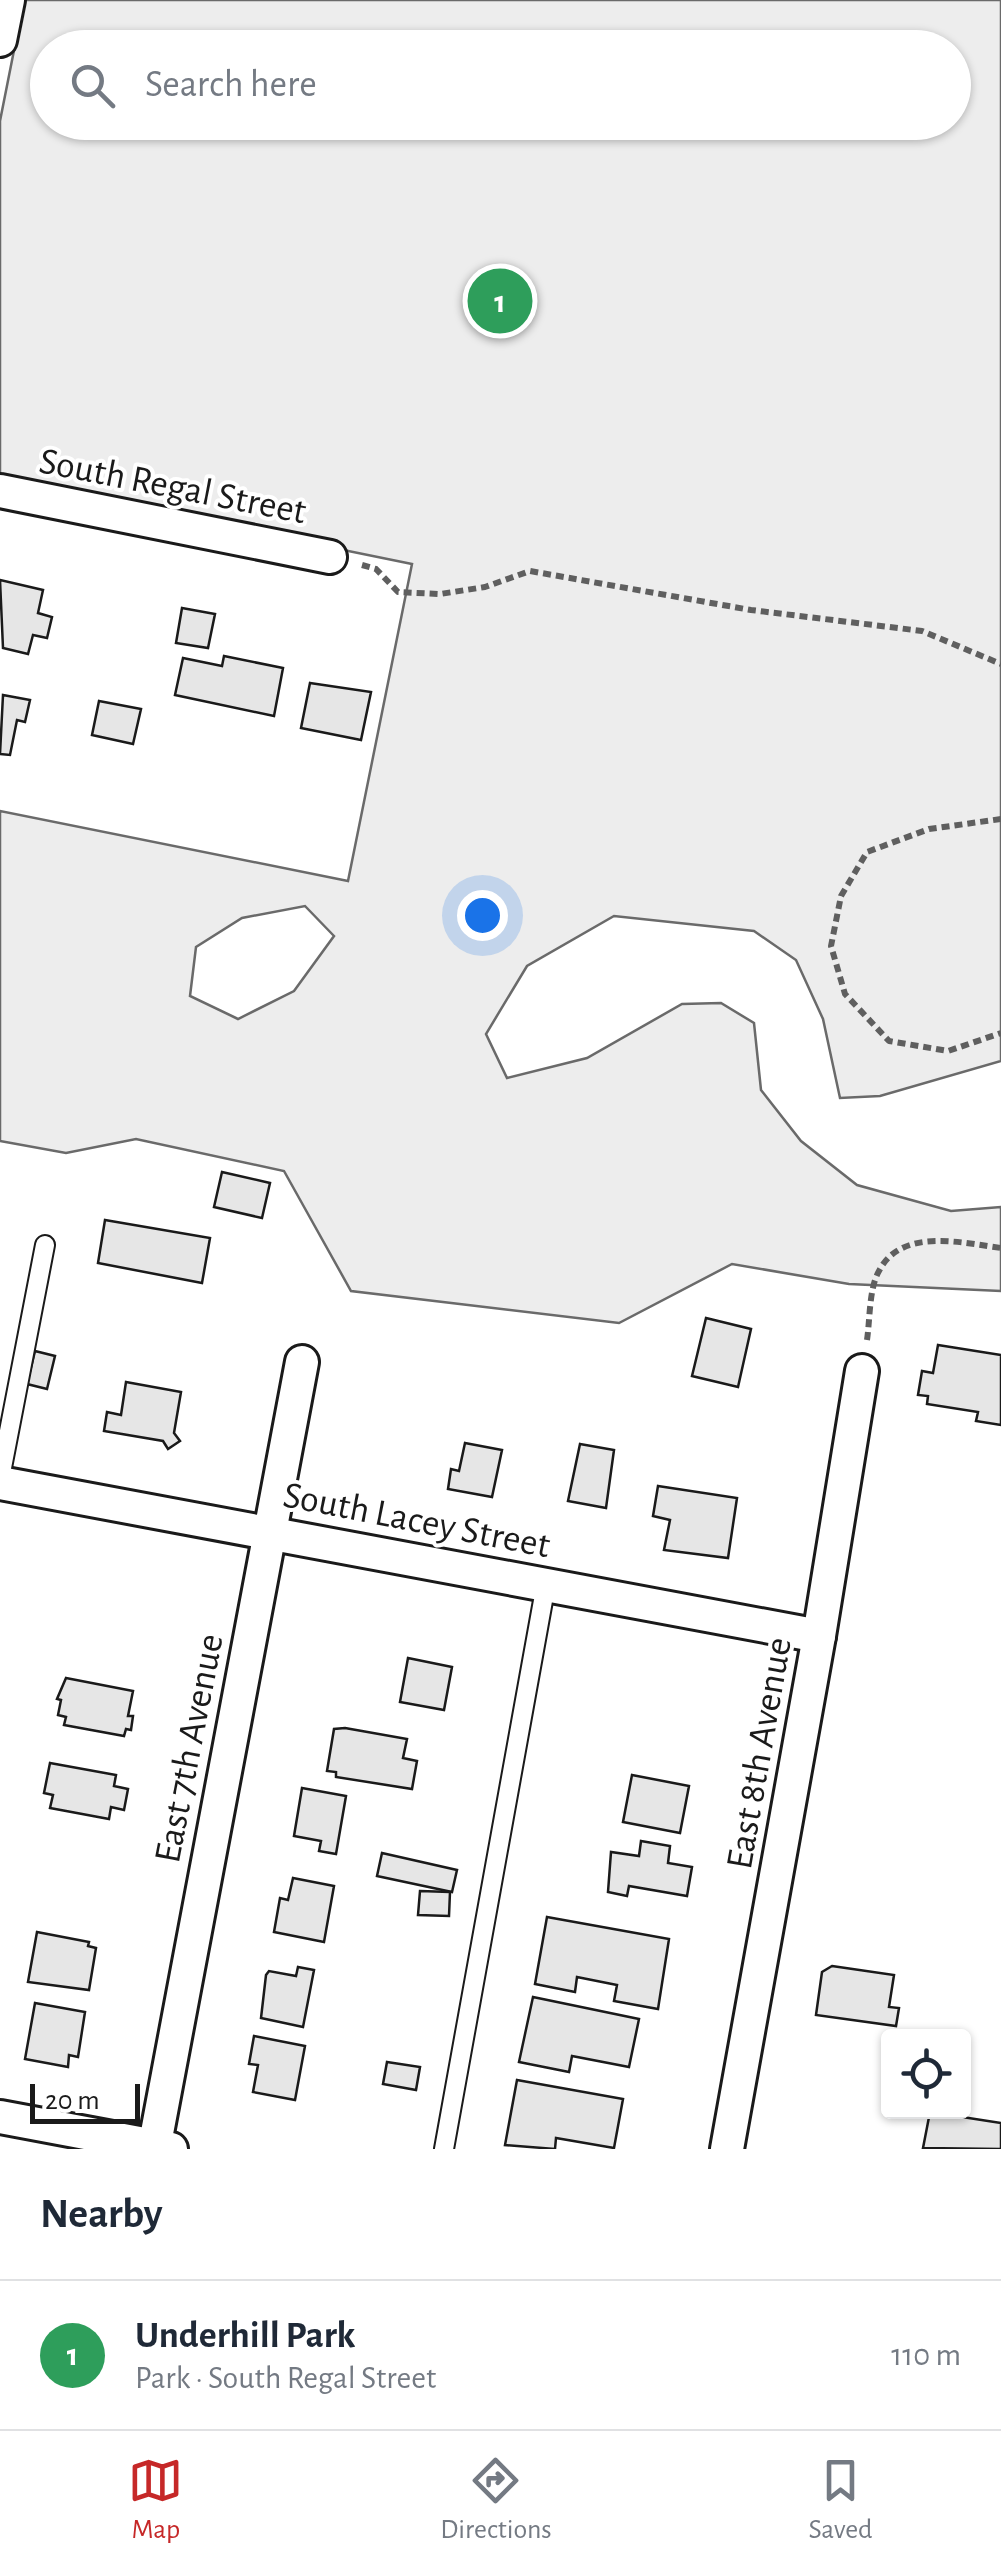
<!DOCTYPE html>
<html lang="en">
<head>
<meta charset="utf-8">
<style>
	:root { --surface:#fff; --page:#f2f2f3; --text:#1f2937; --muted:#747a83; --line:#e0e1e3; --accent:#c62828 }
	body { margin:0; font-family:"Alegreya Sans",sans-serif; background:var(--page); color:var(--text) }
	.controls { position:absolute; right:30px; bottom:30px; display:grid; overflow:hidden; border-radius:10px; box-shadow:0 2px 8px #0004 }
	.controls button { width:90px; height:90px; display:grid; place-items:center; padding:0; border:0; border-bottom:2px solid var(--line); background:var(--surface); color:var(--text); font:50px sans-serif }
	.scale { position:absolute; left:30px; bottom:25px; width:110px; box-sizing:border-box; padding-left:10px; border:5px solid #1a1a1a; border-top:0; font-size:28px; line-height:35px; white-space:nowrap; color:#1a1a1a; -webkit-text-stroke:8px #fff; paint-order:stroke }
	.you { position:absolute; left:482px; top:915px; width:35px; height:35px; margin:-25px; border:8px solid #fff; border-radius:50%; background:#1a73e8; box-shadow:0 0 0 15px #1a73e833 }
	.badge { display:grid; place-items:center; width:65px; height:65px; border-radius:50%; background:var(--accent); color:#fff; font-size:32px; font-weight:700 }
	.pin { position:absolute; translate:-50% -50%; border:5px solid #fff; box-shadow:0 2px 10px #0006 }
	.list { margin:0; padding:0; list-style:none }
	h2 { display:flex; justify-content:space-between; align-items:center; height:130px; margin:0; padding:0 40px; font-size:42px }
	h2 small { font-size:32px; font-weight:400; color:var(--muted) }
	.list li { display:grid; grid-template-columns:65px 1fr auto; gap:30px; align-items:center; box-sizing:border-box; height:150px; padding:0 40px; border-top:2px solid var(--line) }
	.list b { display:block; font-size:38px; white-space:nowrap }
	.list p { margin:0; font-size:32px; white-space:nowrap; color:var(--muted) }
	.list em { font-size:32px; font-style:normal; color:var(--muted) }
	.icon { flex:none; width:55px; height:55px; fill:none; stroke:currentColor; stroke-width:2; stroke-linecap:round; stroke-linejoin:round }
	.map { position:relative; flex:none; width:1001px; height:2149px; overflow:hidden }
	.search { position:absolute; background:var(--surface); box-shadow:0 2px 8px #0004; left:30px; right:30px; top:30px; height:110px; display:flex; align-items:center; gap:25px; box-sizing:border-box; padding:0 35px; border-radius:55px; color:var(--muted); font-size:38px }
	.sheet { height:280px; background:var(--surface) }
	nav { display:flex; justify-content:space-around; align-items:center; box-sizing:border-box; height:140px; border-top:2px solid var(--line); background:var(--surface); font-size:28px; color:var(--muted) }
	nav a { display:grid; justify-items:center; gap:5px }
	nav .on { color:var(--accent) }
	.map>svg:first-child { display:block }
	.green { fill:#ededed; stroke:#6a6a6a; stroke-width:2.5; fill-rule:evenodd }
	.building { fill:#e6e6e6; stroke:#1a1a1a; stroke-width:2.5 }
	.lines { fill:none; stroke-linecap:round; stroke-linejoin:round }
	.lane-casing { stroke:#1a1a1a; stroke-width:22 }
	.street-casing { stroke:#1a1a1a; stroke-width:38 }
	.path { stroke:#5f5f5f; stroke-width:6; stroke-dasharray:8 5; stroke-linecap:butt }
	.lane { stroke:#fff; stroke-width:18 }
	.street { stroke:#fff; stroke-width:32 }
	.labels { text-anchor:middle; stroke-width:8; stroke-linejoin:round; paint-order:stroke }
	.street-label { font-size:38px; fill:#1a1a1a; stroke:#fff }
</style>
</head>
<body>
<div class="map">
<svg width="1001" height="2149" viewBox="0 0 1001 2149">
	<rect width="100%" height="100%" fill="#fff"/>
	<path class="green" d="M24 0H1001V1061L880 1096 840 1098 823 1019 796 960 754 931 614 916 527 966 486 1034 507 1078 587 1058 682 1004 721 1003 754 1023 761 1090 801 1141 857 1185 951 1211 1001 1207V1291L849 1284 732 1264 619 1323 351 1291 284 1171 136 1139 66 1153 0 1141V811L348 881 412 564 0 480V121ZM48 48H954V122H48ZM305 906 334 936 294 991 238 1019 190 996 196 947 242 918Z"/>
	<g class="building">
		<path d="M0 580 43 590 38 613 52 617 47 638 33 635 28 654 3 648Z"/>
		<path d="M182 608 215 614 208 648 176 643Z"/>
		<path d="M224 656 283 668 274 716 175 695 183 658 222 666Z"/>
		<path d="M310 683 371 692 361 740 301 728Z"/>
		<path d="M3 695 30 700 25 722 17 720 10 755 0 754Z"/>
		<path d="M99 701 141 709 133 744 92 735Z"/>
		<path d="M222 1172 270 1183 262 1218 214 1207Z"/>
		<path d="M105 1220 210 1238 202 1283 98 1263Z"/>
		<path d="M706 1318 751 1329 738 1387 692 1376Z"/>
		<path d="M938 1345 1001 1355V1425L976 1421 978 1412 927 1404 928 1396 918 1395 922 1371 933 1373Z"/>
		<path d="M35 1351 55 1356 47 1389 27 1384Z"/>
		<path d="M126 1382 181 1392 174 1433 180 1441 168 1449 163 1441 104 1431 107 1412 121 1415Z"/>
		<path d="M465 1443 502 1450 492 1497 448 1489 451 1469 459 1471Z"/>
		<path d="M580 1444 614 1450 606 1508 568 1501Z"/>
		<path d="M658 1486 737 1498 728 1558 664 1550 670 1520 653 1516Z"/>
		<path d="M408 1658 452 1667 444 1710 400 1702Z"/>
		<path d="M66 1678 133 1691 128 1716H133L131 1730 126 1729 124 1736 64 1725 66 1717 58 1715 61 1700 57 1699Z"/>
		<path d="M345 1728 407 1739 403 1758 417 1761 412 1789 336 1777V1772L327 1771 334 1729Z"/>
		<path d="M50 1763 116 1775 114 1786 128 1789 124 1810 111 1807 109 1819 50 1808 53 1795 44 1793Z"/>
		<path d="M632 1775 689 1786 680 1833 623 1822Z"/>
		<path d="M302 1788 346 1796 336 1854 319 1851 321 1841 294 1836Z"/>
		<path d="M641 1841 670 1846 668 1863 692 1867 687 1896 629 1886 627 1896 608 1892 611 1852 639 1856Z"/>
		<path d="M382 1853 457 1870 452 1892 377 1876Z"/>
		<path d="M293 1878 334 1886 324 1942 274 1932 280 1898 288 1900Z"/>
		<path d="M420 1891 450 1892 449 1916 418 1915Z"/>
		<path d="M547 1917 669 1939 658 2009 614 2001 617 1985 577 1977 575 1992 535 1984Z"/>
		<path d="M37 1932 89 1942 88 1946 96 1948 89 1990 28 1982Z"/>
		<path d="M832 1966 894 1975 889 2007 899 2008 896 2026 816 2015 822 1972Z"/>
		<path d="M298 1967 314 1970 303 2027 261 2018 266 1975 269 1971 296 1976Z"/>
		<path d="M533 1997 639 2019 629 2067 572 2056 569 2072 519 2062Z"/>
		<path d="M35 2003 85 2012 78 2057 69 2055 68 2067 25 2059Z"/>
		<path d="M254 2036 305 2046 295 2100 253 2092 258 2065 249 2064Z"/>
		<path d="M387 2062 420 2067 416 2090 383 2084Z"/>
		<path d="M517 2080 623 2099 614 2148 556 2138 555 2149 505 2145Z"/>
		<path d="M930 2112 1001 2123V2149L923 2148Z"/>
	</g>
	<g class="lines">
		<defs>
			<g id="lane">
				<path d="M0 1478 45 1245"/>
				<path d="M444 2149 546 1584"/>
			</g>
			<g id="street">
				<path d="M0 40 8 0"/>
				<path d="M0 491 330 557"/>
				<path d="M0 1483 819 1636"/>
				<path d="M0 2117 171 2149"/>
				<path d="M154 2149 302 1362"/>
				<path d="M727 2149 819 1636 862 1371"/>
			</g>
		</defs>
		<use href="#lane" class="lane-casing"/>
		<use href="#street" class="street-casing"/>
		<g class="path">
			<path d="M362 565 376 569 398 592 440 594 485 587 530 571 751 610 922 631 1001 664"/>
			<path d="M1001 819 929 829 867 852 841 896 831 946 845 994 889 1041 948 1051 1001 1033"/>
			<path d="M867 1340C870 1320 869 1288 879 1271 901 1227 963 1243 1001 1248"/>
		</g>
		<use href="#lane" class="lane"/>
		<use href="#street" class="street"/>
	</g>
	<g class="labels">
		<g class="street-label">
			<text transform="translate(173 485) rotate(11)" y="13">South Regal Street</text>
			<text transform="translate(417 1519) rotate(11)" y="13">South Lacey Street</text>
			<text transform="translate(188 1748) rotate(-79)" y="13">East 7th Avenue</text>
			<text transform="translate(758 1753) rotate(-80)" y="13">East 8th Avenue</text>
		</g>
	</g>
</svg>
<div class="controls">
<button><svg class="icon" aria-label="locate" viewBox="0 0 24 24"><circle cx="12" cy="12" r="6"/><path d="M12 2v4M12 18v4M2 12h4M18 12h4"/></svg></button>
</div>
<div class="scale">20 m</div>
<div class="you"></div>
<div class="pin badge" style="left:500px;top:301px;background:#2e9e5b">1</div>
<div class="search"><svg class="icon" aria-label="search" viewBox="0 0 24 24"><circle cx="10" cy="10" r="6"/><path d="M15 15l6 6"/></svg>Search here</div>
</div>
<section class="sheet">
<h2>Nearby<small></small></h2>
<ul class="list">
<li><span class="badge" style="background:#2e9e5b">1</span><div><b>Underhill Park</b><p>Park · South Regal Street</p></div><em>110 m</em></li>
</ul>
</section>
<nav>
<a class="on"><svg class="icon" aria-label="map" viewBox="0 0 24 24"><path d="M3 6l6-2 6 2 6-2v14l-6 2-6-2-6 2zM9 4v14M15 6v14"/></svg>Map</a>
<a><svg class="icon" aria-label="directions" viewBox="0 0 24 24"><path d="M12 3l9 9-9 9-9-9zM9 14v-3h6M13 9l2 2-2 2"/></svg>Directions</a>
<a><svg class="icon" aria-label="saved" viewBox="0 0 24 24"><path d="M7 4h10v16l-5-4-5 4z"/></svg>Saved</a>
</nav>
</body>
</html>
